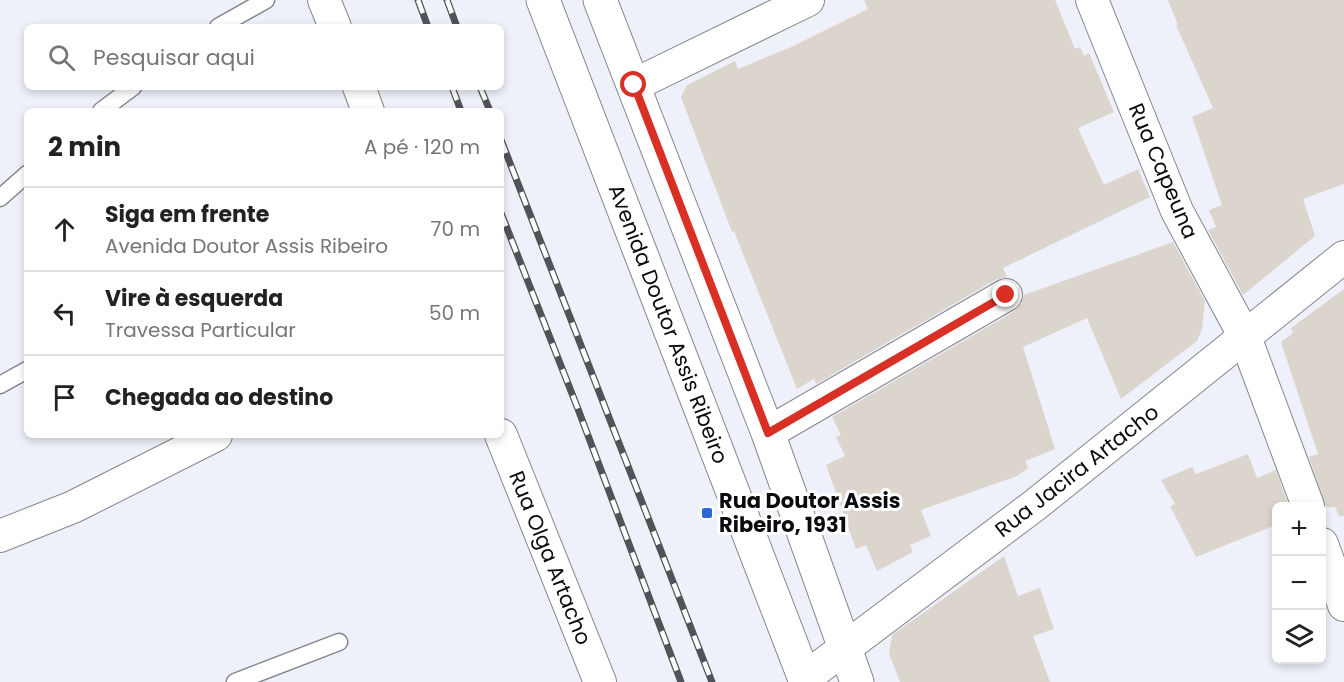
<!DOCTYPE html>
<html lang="pt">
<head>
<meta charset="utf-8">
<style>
	:root { --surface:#fff; --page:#f6f6f6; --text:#222; --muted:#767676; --line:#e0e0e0 }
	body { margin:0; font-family:Poppins,sans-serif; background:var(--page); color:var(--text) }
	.controls { position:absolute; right:18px; bottom:18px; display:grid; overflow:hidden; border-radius:9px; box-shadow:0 3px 9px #0003 }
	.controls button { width:54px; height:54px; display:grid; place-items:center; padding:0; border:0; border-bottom:2px solid var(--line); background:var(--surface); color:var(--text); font:30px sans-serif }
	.stop { position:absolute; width:18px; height:18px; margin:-14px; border:4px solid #d93025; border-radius:50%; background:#fff }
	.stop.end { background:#d93025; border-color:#fff; box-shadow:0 2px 6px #0008 }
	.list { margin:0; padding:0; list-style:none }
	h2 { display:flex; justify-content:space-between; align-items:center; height:78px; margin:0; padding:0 24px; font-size:26px }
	h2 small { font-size:20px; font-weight:400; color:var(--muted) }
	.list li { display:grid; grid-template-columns:39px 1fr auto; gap:18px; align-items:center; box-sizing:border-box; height:84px; padding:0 24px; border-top:2px solid var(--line) }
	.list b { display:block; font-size:22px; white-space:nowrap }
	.list p { margin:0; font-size:20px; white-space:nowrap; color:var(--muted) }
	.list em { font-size:20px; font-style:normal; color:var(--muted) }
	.icon { flex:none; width:33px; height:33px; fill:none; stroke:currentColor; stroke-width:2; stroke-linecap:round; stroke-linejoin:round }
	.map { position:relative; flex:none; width:1344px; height:682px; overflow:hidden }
	.search { position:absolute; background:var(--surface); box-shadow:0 3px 9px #0003; left:24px; top:24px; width:480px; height:66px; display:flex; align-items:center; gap:15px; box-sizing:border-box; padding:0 21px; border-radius:9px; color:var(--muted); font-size:22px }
	.panel { position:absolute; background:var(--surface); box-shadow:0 3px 9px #0003; left:24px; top:108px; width:480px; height:330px; border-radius:9px }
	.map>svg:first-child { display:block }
	.building { fill:#dcd5ce }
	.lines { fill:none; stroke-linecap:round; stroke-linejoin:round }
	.lane-casing { stroke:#84868d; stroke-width:19 }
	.street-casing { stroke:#84868d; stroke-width:34 }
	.primary-casing { stroke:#84868d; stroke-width:35 }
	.lane { stroke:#fff; stroke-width:16 }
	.street { stroke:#fff; stroke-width:32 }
	.primary { stroke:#fff; stroke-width:33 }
	.rail-casing { stroke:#515357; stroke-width:7 }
	.rail { stroke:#fff; stroke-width:4.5; stroke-dasharray:14; stroke-linecap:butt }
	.route { stroke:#d93025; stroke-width:8 }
	.poi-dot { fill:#2d68d6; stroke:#fff; stroke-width:2 }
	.labels { text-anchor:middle; stroke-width:6; stroke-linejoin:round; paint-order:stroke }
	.street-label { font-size:21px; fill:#0a0b0e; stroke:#fff }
	.poi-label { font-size:21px; font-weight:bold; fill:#0a0b0e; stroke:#fff; text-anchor:start }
</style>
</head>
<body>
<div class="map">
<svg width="1344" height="682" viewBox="0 0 1344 682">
	<rect width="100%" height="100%" fill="#eff1fa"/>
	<g class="building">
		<path d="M864 0H1055L1075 49 1080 47 1084 56 1089 53 1114 112 1078 128 1104 185 1138 169 1150 197 1003 268 1007 277 997 279 816 384 814 379 797 389 734 231 732 232 681 97 687 85 735 61 738 69 791 47 868 9Z"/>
		<path d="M1168 0H1344V184L1303 199 1315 236 1243 295 1208 230 1216 227 1209 210 1222 205 1192 117 1213 108 1176 25H1178Z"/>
		<path d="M1173 242 1205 301 1202 329 1197 341 1121 399 1087 318 1023 347 1055 449 1025 461 1028 468 1017 476 921 510 931 536 910 545 913 552 877 571 866 545 856 549 826 465 845 456 836 437 841 435 832 417 1015 311 1022 303 1024 295Z"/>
		<path d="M1344 289V516H1339L1335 507H1326L1309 457 1318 454 1281 342 1293 333 1291 328Z"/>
		<path d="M1248 454 1257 478 1276 470 1289 507H1276V525L1196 557 1170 506 1175 504 1161 480 1192 467 1196 474Z"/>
		<path d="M1004 556 1018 596 1040 588 1054 629 1033 636 1050 682H900L889 654 892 635Z"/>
	</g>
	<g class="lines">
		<defs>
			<g id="lane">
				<path d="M218 27 266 0"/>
				<path d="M101 111 133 87"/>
				<path d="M0 198 27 174"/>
				<path d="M0 385 27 370"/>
				<path d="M235 682 339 642"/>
			</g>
			<g id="street">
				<path d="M324 0 335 27"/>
				<path d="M1092 0 1177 211 1245 337 1308 506"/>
				<path d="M634 85 808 0"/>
				<path d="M359 87 368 111"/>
				<path d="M768 433 1006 295"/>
				<path d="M501 435 600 682"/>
				<path d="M0 536 73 507 216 435"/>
				<path d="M1322 544 1344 605"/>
				<path d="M805 678 1035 505 1344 257"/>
			</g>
			<g id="primary">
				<path d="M543 0 806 682"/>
				<path d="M600 0 768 433 857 682"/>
			</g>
		</defs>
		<use href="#lane" class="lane-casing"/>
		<use href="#street" class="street-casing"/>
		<use href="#primary" class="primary-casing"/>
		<use href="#lane" class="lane"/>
		<use href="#street" class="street"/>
		<use href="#primary" class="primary"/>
		<defs>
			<g id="rail">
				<path d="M418 0 428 27"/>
				<path d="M447 0 457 27"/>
				<path d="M452 87 461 111"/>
				<path d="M480 87 490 111"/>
				<path d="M501 140 712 682"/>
				<path d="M501 213 578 409 681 682"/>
			</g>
		</defs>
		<use href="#rail" class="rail-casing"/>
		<use href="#rail" class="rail"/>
	</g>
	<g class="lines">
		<path class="route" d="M634 85 768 433 1006 295"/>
	</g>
	<rect class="poi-dot" x="701" y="507" width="12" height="12" rx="3"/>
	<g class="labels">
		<g class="street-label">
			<text transform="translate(1163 171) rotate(67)" y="7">Rua Capeuna</text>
			<text transform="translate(668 324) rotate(69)" y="7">Avenida Doutor Assis Ribeiro</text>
			<text transform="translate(1077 471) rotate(-38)" y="7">Rua Jacira Artacho</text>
			<text transform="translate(550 558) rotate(68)" y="7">Rua Olga Artacho</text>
		</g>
		<g class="poi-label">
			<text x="719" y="508">Rua Doutor Assis<tspan x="719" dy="24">Ribeiro, 1931</tspan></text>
		</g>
	</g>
</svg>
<div class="controls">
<button>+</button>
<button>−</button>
<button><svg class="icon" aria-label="layers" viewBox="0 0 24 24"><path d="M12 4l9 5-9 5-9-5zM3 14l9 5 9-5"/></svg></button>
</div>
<div class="stop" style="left:634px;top:85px"></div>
<div class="stop end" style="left:1006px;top:295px"></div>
<div class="search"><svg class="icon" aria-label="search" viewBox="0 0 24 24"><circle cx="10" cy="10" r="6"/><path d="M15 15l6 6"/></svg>Pesquisar aqui</div>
<section class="panel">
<h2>2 min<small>A pé · 120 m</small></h2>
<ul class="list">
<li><svg class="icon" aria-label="ahead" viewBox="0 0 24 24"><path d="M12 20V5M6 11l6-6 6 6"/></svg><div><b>Siga em frente</b><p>Avenida Doutor Assis Ribeiro</p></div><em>70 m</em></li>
<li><svg class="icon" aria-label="left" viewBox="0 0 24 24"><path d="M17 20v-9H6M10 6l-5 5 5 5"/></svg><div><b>Vire à esquerda</b><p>Travessa Particular</p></div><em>50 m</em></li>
<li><svg class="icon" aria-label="arrive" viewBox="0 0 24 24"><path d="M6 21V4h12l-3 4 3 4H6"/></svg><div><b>Chegada ao destino</b></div></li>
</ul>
</section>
</div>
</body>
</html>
